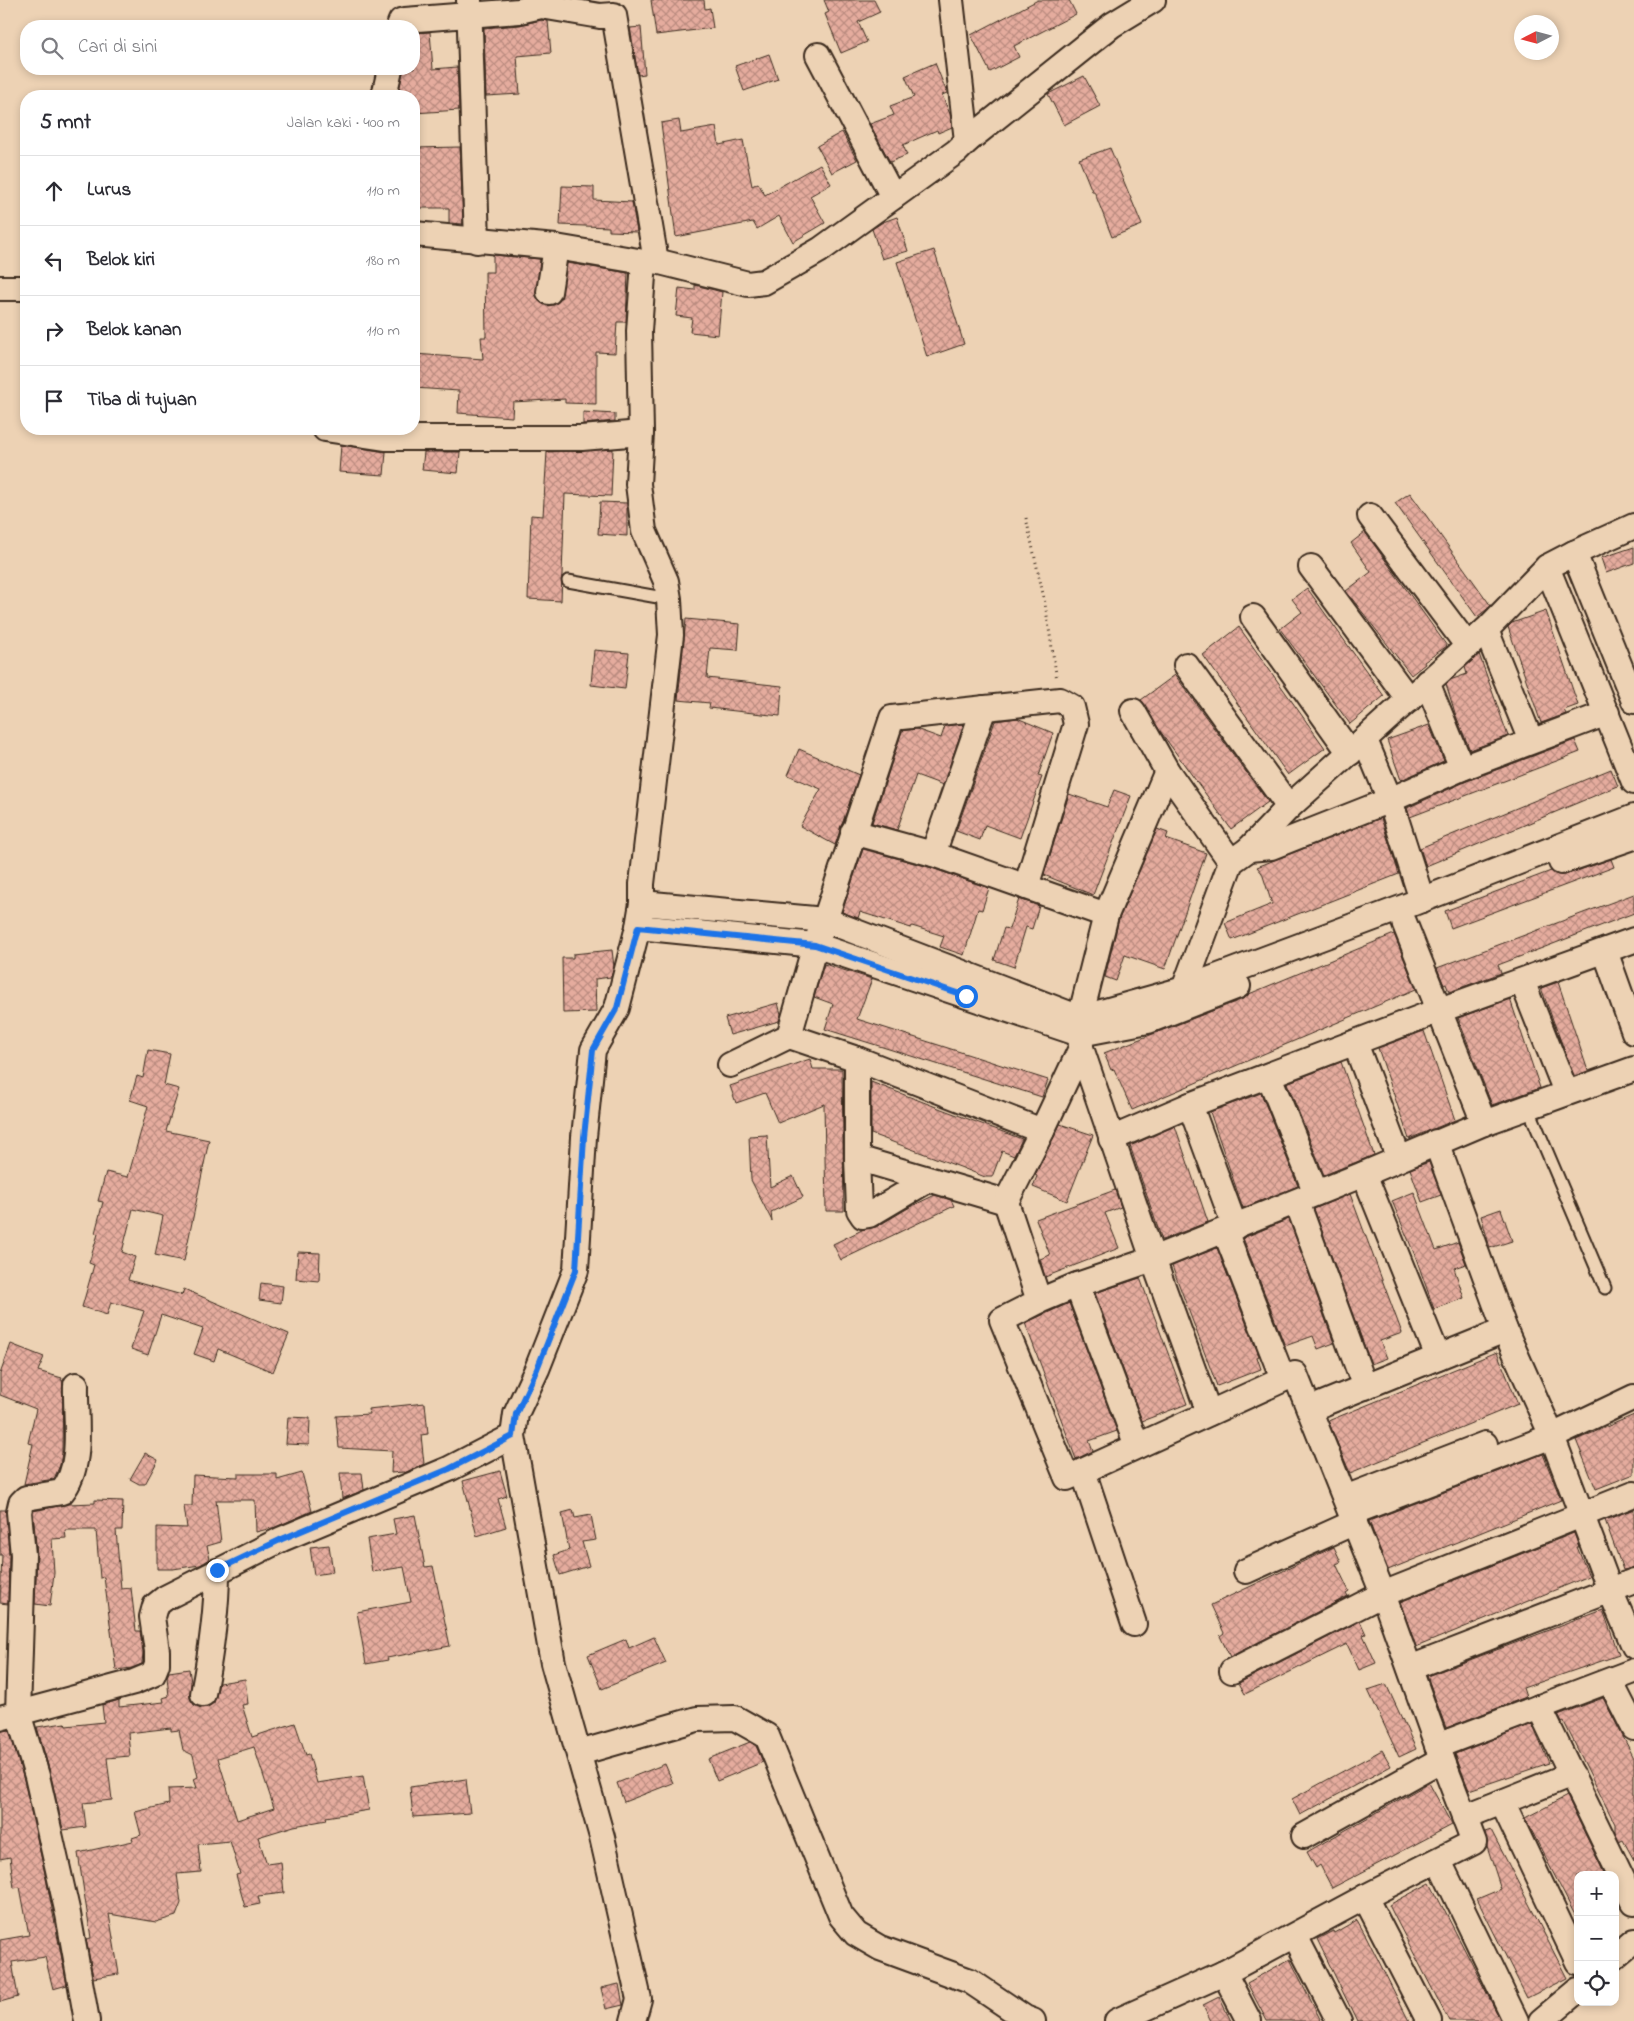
<!DOCTYPE html>
<html lang="id">
<head>
<meta charset="utf-8">
<style>
	:root { --surface:#fff; --page:#f7f7f7; --text:#2b2b33; --muted:#7c7c81; --line:#e1e1e2 }
	body { margin:0; font-family:"Indie Flower",sans-serif; background:var(--page); color:var(--text) }
	.controls { position:absolute; right:15px; bottom:15px; display:grid; overflow:hidden; border-radius:10px; box-shadow:0 2px 8px #0003 }
	.controls button { width:45px; height:45px; display:grid; place-items:center; padding:0; border:0; border-bottom:1px solid var(--line); background:var(--surface); color:var(--text); font:25px sans-serif }
	.compass { position:absolute; left:1514px; top:15px; width:45px; height:45px; border-radius:50%; background:var(--surface); box-shadow:0 2px 8px #0003; rotate:264deg }
	.stop { position:absolute; width:15px; height:15px; margin:-11px; border:4px solid #1a73e8; border-radius:50%; background:#fff }
	.stop.end { background:#1a73e8; border-color:#fff; box-shadow:0 1px 5px #0008 }
	.list { margin:0; padding:0; list-style:none }
	h2 { display:flex; justify-content:space-between; align-items:center; height:65px; margin:0; padding:0 20px; font-size:21px }
	h2 small { font-size:16px; font-weight:400; color:var(--muted) }
	.list li { display:grid; grid-template-columns:32px 1fr auto; gap:15px; align-items:center; box-sizing:border-box; height:70px; padding:0 20px; border-top:1px solid var(--line) }
	.list b { display:block; font-size:19px; white-space:nowrap }
	.list em { font-size:16px; font-style:normal; color:var(--muted) }
	.icon { flex:none; width:28px; height:28px; fill:none; stroke:currentColor; stroke-width:2; stroke-linecap:round; stroke-linejoin:round }
	.map { position:relative; flex:none; width:1634px; height:2021px; overflow:hidden }
	.search { position:absolute; background:var(--surface); box-shadow:0 2px 8px #0003; left:20px; top:20px; width:400px; height:55px; display:flex; align-items:center; gap:12px; box-sizing:border-box; padding:0 18px; border-radius:20px; color:var(--muted); font-size:19px }
	.panel { position:absolute; background:var(--surface); box-shadow:0 2px 8px #0003; left:20px; top:90px; width:400px; height:345px; border-radius:20px }
	.map>svg:first-child { display:block }
	.building { fill:url(#building-cross-hatch); stroke:#3b2a1e; fill-rule:evenodd }
	.lines { fill:none; stroke-linecap:round; stroke-linejoin:round }
	.lane-casing { stroke:#3b2a1e; stroke-width:15 }
	.street-casing { stroke:#3b2a1e; stroke-width:28 }
	.path { stroke:#3b2a1e; stroke-width:3; stroke-dasharray:1 4; stroke-linecap:butt }
	.lane { stroke:#edd2b4; stroke-width:11 }
	.street { stroke:#edd2b4; stroke-width:24 }
	.route { stroke:#1a73e8; stroke-width:6 }
</style>
</head>
<body>
<div class="map">
<svg width="1634" height="2021" viewBox="0 0 1634 2021">
	<defs>
		<pattern id="building-cross-hatch" width="8" height="8" patternUnits="userSpaceOnUse" patternTransform="scale(1.25)"><rect width="8" height="8" fill="#e5ac9e"/><path d="M0 0l8 8M0 8l8-8" fill="none" stroke="#bb8c80"/></pattern>
	</defs>
	<rect width="100%" height="100%" fill="#edd2b4"/>
	<filter id="ink" filterUnits="userSpaceOnUse"><feTurbulence type="fractalNoise" baseFrequency=".02" numOctaves="2"/><feDisplacementMap in="SourceGraphic" scale="10" xChannelSelector="R" yChannelSelector="G"/><feConvolveMatrix kernelMatrix="1 2 1 2 8 2 1 2 1" color-interpolation-filters="sRGB"/></filter>
	<g filter="url(#ink)">
		<g class="building">
			<path d="M651 0H704L705 9 710 8 713 28 656 35Z"/>
			<path d="M824 0H874L880 12 858 22 867 42 841 53 825 14 829 12Z"/>
			<path d="M1038 0H1069L1076 14 1014 46 1019 57 990 72 971 35Z"/>
			<path d="M541 20 548 21 551 53 517 56 520 94 486 96 484 28 520 25Z"/>
			<path d="M641 27 645 74 638 75 630 28Z"/>
			<path d="M430 32 433 69 457 67 459 110 414 113V96H398L403 69H414V33Z"/>
			<path d="M769 54 778 79 744 91 735 66Z"/>
			<path d="M935 63 947 93 942 95 950 114 952 127 938 133 937 130 903 145 907 155 890 162 870 124 894 115 890 106 914 97 905 76Z"/>
			<path d="M1084 76 1100 106 1064 125 1048 94Z"/>
			<path d="M679 120 681 133 716 127 719 145 743 140 752 186 758 183 765 195 820 164 831 184 810 196 825 223 793 242 779 216 757 229 753 222 676 237 661 123Z"/>
			<path d="M842 132 857 160 832 173 817 146Z"/>
			<path d="M460 147 463 224 449 223V208H414V148Z"/>
			<path d="M1110 148 1142 225 1112 237 1094 191H1092L1079 159Z"/>
			<path d="M562 186 594 187V200L632 202 637 232 609 231V227L560 225Z"/>
			<path d="M897 217 908 251 882 259 872 229 883 222Z"/>
			<path d="M934 250 964 344 927 357 897 262Z"/>
			<path d="M493 255 540 259 536 296 540 302 547 306 554 305 560 300 567 263 628 273 626 322H617L615 353 596 352V404L565 403V399L513 402 512 417 458 413 459 391 414 388V354L483 359 481 337H486L485 272H493Z"/>
			<path d="M695 285 722 292 718 335 690 332 692 318 676 316 679 288 695 290Z"/>
			<path d="M583 412 615 414V421L583 424Z"/>
			<path d="M341 445 386 452 384 475 339 472Z"/>
			<path d="M613 449 611 496 565 494 561 601 528 599 531 515 543 516 547 452Z"/>
			<path d="M424 452H460L458 473 422 470Z"/>
			<path d="M1410 493 1491 606 1477 617 1395 503Z"/>
			<path d="M600 502 627 503V536L598 534Z"/>
			<path d="M1365 532 1447 646 1424 662 1425 664 1411 675 1346 591 1371 572 1351 543Z"/>
			<path d="M1634 547V563L1606 573 1601 558Z"/>
			<path d="M1307 588 1384 696 1350 724 1280 629 1302 612 1292 599Z"/>
			<path d="M1546 611 1578 705 1564 710 1566 714 1541 723 1508 627 1512 623Z"/>
			<path d="M686 619 740 624 738 650 710 648 707 678 782 686 780 716 709 708 710 703 678 700Z"/>
			<path d="M1239 627 1325 748 1288 775 1203 655Z"/>
			<path d="M594 650 629 653 625 689 591 685Z"/>
			<path d="M1479 654 1508 736 1470 750 1456 716 1446 684 1450 680 1467 674 1465 667Z"/>
			<path d="M1175 675 1268 802 1231 829 1160 731 1141 700Z"/>
			<path d="M1017 718 1053 733 1038 776 1042 777 1020 838 985 825 980 840 956 831 995 721Z"/>
			<path d="M964 724 943 785 916 775 897 830 872 823 902 731 916 729 941 738 945 726Z"/>
			<path d="M1429 725 1444 761 1401 780 1387 740Z"/>
			<path d="M1575 740 1580 752 1410 817 1407 808 1467 781Z"/>
			<path d="M799 749 859 775 835 845 800 826 821 789 788 775Z"/>
			<path d="M1611 769 1618 786 1426 866 1420 848Z"/>
			<path d="M1114 790 1131 796 1093 895 1044 875 1069 794 1107 807Z"/>
			<path d="M1381 818 1399 874 1232 940 1225 923 1272 904 1262 873 1257 867Z"/>
			<path d="M1157 829 1168 833 1166 839 1206 853 1165 969 1125 955 1116 981 1105 977 1119 919Z"/>
			<path d="M863 849 929 867 989 888 982 910 978 909 964 955 940 947 944 936 912 926 911 928 860 912 858 918 842 912Z"/>
			<path d="M1611 859 1614 867 1451 928 1445 911 1551 871 1558 875H1565Z"/>
			<path d="M1634 894V913L1498 965 1501 973 1449 992 1446 984 1444 985 1437 968Z"/>
			<path d="M1019 899 1039 906 1032 929 1026 927 1014 967 994 960 1004 928 1009 929Z"/>
			<path d="M1394 934 1416 989 1132 1110 1114 1069 1111 1070 1104 1053 1243 999 1249 994Z"/>
			<path d="M612 950 614 967 611 977 595 979 596 1012 563 1013 562 958H573V954Z"/>
			<path d="M824 964 872 979 857 1019 1048 1080 1042 1097 825 1029 833 1004 814 997Z"/>
			<path d="M1558 982 1588 1071 1574 1076 1541 988Z"/>
			<path d="M1510 999 1540 1088 1492 1105 1458 1018Z"/>
			<path d="M778 1003 781 1014 779 1021 730 1035 725 1018Z"/>
			<path d="M1424 1031 1455 1120 1409 1139 1378 1048Z"/>
			<path d="M148 1050 170 1054 164 1085 179 1089 166 1131 209 1140 184 1261 155 1255 163 1216 133 1209 122 1252 135 1257 128 1280 182 1295 184 1289 289 1334 273 1372 218 1349 214 1361 194 1354 203 1329 161 1315 148 1355 131 1349 144 1311 111 1302 107 1315 82 1307 94 1265 89 1263 98 1234 95 1233 103 1202 98 1201 106 1172 128 1177 148 1106 130 1100 137 1076 143 1078Z"/>
			<path d="M810 1059 813 1069H842L844 1211H826L824 1104 778 1123 765 1093 736 1103 730 1086Z"/>
			<path d="M1341 1062 1374 1155 1324 1175 1287 1083Z"/>
			<path d="M871 1082 944 1110 1022 1139 1014 1156 1002 1151 992 1177H985L960 1167 871 1134Z"/>
			<path d="M1261 1093 1298 1186 1243 1208 1210 1112Z"/>
			<path d="M1060 1124 1093 1135 1067 1201 1033 1187 1037 1176 1035 1175Z"/>
			<path d="M1175 1126 1208 1222 1162 1240 1130 1146Z"/>
			<path d="M767 1135 770 1187 793 1176 803 1197 771 1212 772 1221 751 1180 749 1136Z"/>
			<path d="M1429 1162 1441 1195 1422 1202 1410 1169Z"/>
			<path d="M1115 1190 1121 1207 1105 1213 1119 1248 1045 1277 1040 1259 1050 1255 1036 1219Z"/>
			<path d="M1414 1192 1436 1250 1458 1242 1466 1264 1454 1268 1464 1298 1434 1309 1416 1258 1392 1201Z"/>
			<path d="M1350 1194 1402 1333 1380 1341 1387 1358 1371 1364 1314 1209Z"/>
			<path d="M935 1195 951 1200 954 1206 841 1260 833 1244 864 1229 876 1227 910 1207Z"/>
			<path d="M1501 1209 1512 1241 1490 1248 1481 1216Z"/>
			<path d="M1289 1219 1334 1343 1318 1349 1313 1336 1285 1346 1243 1238Z"/>
			<path d="M1217 1248 1259 1356 1257 1357 1261 1369 1217 1386 1172 1266Z"/>
			<path d="M298 1252 320 1253 319 1281 296 1279Z"/>
			<path d="M1140 1278 1187 1404 1142 1421 1095 1293Z"/>
			<path d="M261 1283 283 1286 281 1303 259 1300Z"/>
			<path d="M1069 1303 1117 1431 1089 1441 1093 1451 1076 1459 1025 1323Z"/>
			<path d="M11 1344 44 1357 38 1371 62 1378 61 1380 63 1381 62 1453 60 1465 54 1479 24 1484 33 1444 28 1443 36 1409 0 1395V1374Z"/>
			<path d="M1497 1352 1518 1404 1350 1473 1328 1421Z"/>
			<path d="M425 1403 428 1434 421 1435 424 1464 404 1473V1472L391 1473 392 1451 339 1448 336 1416 369 1414 368 1409Z"/>
			<path d="M1634 1415V1474L1596 1489 1576 1440Z"/>
			<path d="M288 1417 310 1418 309 1445 286 1444Z"/>
			<path d="M145 1453 158 1460 145 1484H139L130 1479Z"/>
			<path d="M1543 1454 1561 1500 1388 1570 1369 1521Z"/>
			<path d="M500 1471 507 1496 498 1499 506 1527 477 1536 463 1481Z"/>
			<path d="M302 1473 312 1511 276 1527 256 1532 255 1500H216L221 1542 207 1546 210 1559 200 1565 173 1569H157V1527L187 1528 184 1506H192L193 1475 238 1477V1474H277V1480Z"/>
			<path d="M340 1473H362L364 1490 342 1499Z"/>
			<path d="M95 1500 123 1501 122 1530H116L121 1589 131 1588 136 1631H140L143 1652 142 1664 132 1668 116 1670 104 1577 100 1578 96 1530H65L66 1538 52 1539 54 1573 50 1606 35 1604 37 1555 33 1511 68 1504 95 1503Z"/>
			<path d="M1634 1509V1568L1623 1570 1605 1520Z"/>
			<path d="M0 1510H6L9 1555 8 1604 0 1603 2 1555H0Z"/>
			<path d="M573 1510 575 1518 591 1515 596 1540 582 1542 589 1566 560 1575 554 1555 569 1550 562 1513Z"/>
			<path d="M415 1515 425 1567 433 1566 450 1646 387 1658 388 1660 366 1664 357 1612 411 1602 404 1567 372 1572 367 1539 396 1534 393 1519Z"/>
			<path d="M1574 1533 1579 1547H1577L1589 1576 1416 1647 1400 1602Z"/>
			<path d="M329 1545 333 1572 314 1575 310 1547Z"/>
			<path d="M1334 1547 1341 1562 1336 1564 1349 1591 1346 1593 1348 1596 1230 1657 1220 1636 1224 1633 1211 1605Z"/>
			<path d="M1603 1610 1619 1655 1523 1688 1526 1697 1446 1728 1427 1676Z"/>
			<path d="M1360 1621 1366 1634 1363 1635 1376 1663 1359 1670 1347 1644 1245 1694 1239 1683Z"/>
			<path d="M654 1637 666 1663 602 1689 588 1655 626 1639 629 1648Z"/>
			<path d="M189 1669 191 1682 190 1698 194 1705 201 1708 208 1707 214 1703 219 1683 245 1679 248 1704 242 1705 252 1737 295 1723 306 1755 309 1754 317 1783 363 1776 369 1810 326 1817 327 1820 294 1826 258 1837 267 1864 281 1862 284 1893 258 1896 260 1904 245 1907 236 1875 240 1874 230 1841 198 1844 201 1872 177 1874 181 1903 176 1916 156 1922 109 1914 119 1974 93 1978 86 1939 91 1938 78 1853 133 1841 132 1838 141 1835 135 1812 169 1804 168 1789 197 1788 194 1779 198 1777 193 1755 183 1750 179 1730 171 1731V1728L128 1733 130 1756 107 1758 112 1800 83 1803 86 1827 63 1830 50 1772 37 1727 65 1723 66 1726 104 1722 102 1705 119 1700V1707L164 1702 163 1698 169 1696 167 1677 169 1672ZM254 1747 274 1808 237 1820 218 1758Z"/>
			<path d="M1386 1684 1416 1749 1399 1757 1368 1690Z"/>
			<path d="M1603 1698 1634 1758V1860L1623 1840 1619 1842 1615 1833V1824L1564 1722 1562 1723 1558 1715Z"/>
			<path d="M1532 1724 1549 1763 1469 1790 1455 1754Z"/>
			<path d="M9 1730 24 1780 47 1883 67 1985 53 1989 45 1957 12 1962 18 1997 0 2002V1940L29 1935 20 1887 14 1888 10 1857 0 1859V1731Z"/>
			<path d="M750 1742 756 1746 763 1762 717 1781 708 1759Z"/>
			<path d="M1382 1750 1391 1766 1300 1815 1292 1799Z"/>
			<path d="M665 1764 673 1783 624 1802 617 1783Z"/>
			<path d="M466 1779 470 1813 413 1817 410 1787Z"/>
			<path d="M1429 1783 1452 1825 1332 1888 1320 1865 1316 1868 1307 1852Z"/>
			<path d="M1567 1796 1605 1875H1578V1921L1525 1818Z"/>
			<path d="M1491 1830 1567 1978 1527 1998 1477 1899 1501 1889 1487 1846 1485 1832Z"/>
			<path d="M1430 1883 1469 1958 1501 2021H1449L1396 1919 1389 1905Z"/>
			<path d="M1357 1920 1366 1936 1409 2021H1357L1317 1939 1333 1931 1334 1933Z"/>
			<path d="M1290 1959 1321 2021H1267L1247 1983Z"/>
			<path d="M619 1984 623 2005 606 2009 601 1988Z"/>
			<path d="M1219 1997 1231 2021H1211L1203 2005Z"/>
		</g>
		<g class="lines">
			<defs>
				<g id="lane">
					<path d="M568 581 669 599"/>
					<path d="M1528 1107 1605 1288"/>
				</g>
				<g id="street">
					<path d="M469 0 477 241"/>
					<path d="M399 26 401 21 405 20 519 11 541 6 600 16 614 15 656 261"/>
					<path d="M818 55 893 197"/>
					<path d="M384 96 390 69"/>
					<path d="M967 141 1112 25 1153 0"/>
					<path d="M414 234 556 247 644 262"/>
					<path d="M0 288H26"/>
					<path d="M549 292 556 247"/>
					<path d="M325 429 385 438H582L641 433"/>
					<path d="M1370 516 1467 645"/>
					<path d="M1634 526 1574 553 1634 701"/>
					<path d="M1311 567 1409 700"/>
					<path d="M1547 567 1634 782"/>
					<path d="M1253 617 1350 753"/>
					<path d="M1486 630 1531 741"/>
					<path d="M1186 665 1289 807"/>
					<path d="M1427 682 1462 768"/>
					<path d="M1133 711 1167 771 1231 862"/>
					<path d="M1365 740 1390 800 1422 900"/>
					<path d="M853 832 933 854 1106 915"/>
					<path d="M1249 849 1271 847 1390 800 1462 768 1607 713"/>
					<path d="M933 854 984 708"/>
					<path d="M1561 862 1634 837"/>
					<path d="M642 903 825 920 1080 1018 1106 915 1167 771"/>
					<path d="M1404 922 1484 1123"/>
					<path d="M638 927 815 945 1080 1034 1148 1021 1238 986"/>
					<path d="M1605 951 1634 1032"/>
					<path d="M1522 981 1566 1092"/>
					<path d="M1184 989 1231 862 1249 849 1289 807 1486 630 1547 567 1574 553"/>
					<path d="M789 1036 815 945 825 920 892 718 1060 700 1072 707 1076 724 1026 887"/>
					<path d="M1355 1043 1399 1159"/>
					<path d="M1081 1048 1153 1259 1209 1413"/>
					<path d="M857 1059V1158L859 1210 863 1216 869 1215 928 1180"/>
					<path d="M730 1065 789 1036 857 1059 1042 1131"/>
					<path d="M1269 1076 1316 1193"/>
					<path d="M1190 1105 1235 1227"/>
					<path d="M1111 1139 1190 1105 1440 1010 1634 940"/>
					<path d="M1436 1142 1505 1330 1552 1436 1610 1590 1634 1646"/>
					<path d="M857 1158 1006 1202"/>
					<path d="M1364 1174 1438 1357"/>
					<path d="M1297 1202 1365 1387"/>
					<path d="M1225 1231 1283 1379"/>
					<path d="M1077 1285 1137 1446"/>
					<path d="M1039 1301 1077 1285 1153 1259 1364 1174 1484 1123 1634 1069"/>
					<path d="M76 1385C75 1419 84 1465 62 1492L26 1498 21 1503 19 1512 23 1555 18 1713 37 1776 68 1914 87 2021"/>
					<path d="M1310 1409 1505 1330"/>
					<path d="M1083 1471 1295 1374 1383 1594 1442 1759 1474 1842 1365 1897 1224 1973 1117 2021"/>
					<path d="M1345 1498 1485 1444"/>
					<path d="M1351 1513 1552 1436 1634 1397"/>
					<path d="M1246 1571 1355 1522"/>
					<path d="M1134 1624 1083 1471 1067 1478 1002 1320 1039 1301 1006 1202 1042 1131 1081 1048 1080 1018 1184 989 1401 908 1634 817"/>
					<path d="M1410 1668 1634 1581"/>
					<path d="M1232 1671 1383 1594 1634 1494"/>
					<path d="M1610 1681 1634 1728"/>
					<path d="M203 1694C211 1652 217 1613 217 1571"/>
					<path d="M1539 1707 1634 1903"/>
					<path d="M0 1718 134 1682 153 1674 157 1664V1651L152 1617 155 1606 165 1598 282 1539 449 1469 513 1436"/>
					<path d="M1437 1746 1634 1671"/>
					<path d="M579 1753 697 1719 735 1718 767 1736 841 1916 856 1934 880 1948 970 1981 1025 2018 1033 2021"/>
					<path d="M1502 1802 1572 1774"/>
					<path d="M1464 1817 1502 1802 1578 1962"/>
					<path d="M1304 1836 1442 1759"/>
					<path d="M1439 1861 1516 2021"/>
					<path d="M1365 1897 1429 2021"/>
					<path d="M1295 1936 1339 2021"/>
					<path d="M1615 1957 1634 1941"/>
					<path d="M1224 1973 1249 2021"/>
					<path d="M633 2021 639 1999 602 1837 553 1663 513 1436 516 1414 537 1369 576 1270 584 1137 593 1050 617 1008 638 927 642 903V884L671 635 669 599 666 581 644 531 638 484 641 433 639 331 644 262 656 261 748 284 764 282 820 250 957 151 967 141 951 0"/>
					<path d="M1541 2021 1578 1990"/>
				</g>
			</defs>
			<use href="#lane" class="lane-casing"/>
			<use href="#street" class="street-casing"/>
			<path class="path" d="M1026 518 1045 603 1057 680"/>
			<use href="#lane" class="lane"/>
			<use href="#street" class="street"/>
		</g>
	</g>
	<g class="lines" filter="url(#ink)">
		<path class="route" d="M217 1570 282 1539 449 1469 513 1436 516 1414 537 1369 576 1270 584 1137 593 1050 617 1008 638 927 815 945 966 996"/>
	</g>
</svg>
<div class="controls">
<button>+</button>
<button>−</button>
<button><svg class="icon" aria-label="locate" viewBox="0 0 24 24"><circle cx="12" cy="12" r="6"/><path d="M12 2v4M12 18v4M2 12h4M18 12h4"/></svg></button>
</div>
<svg class="compass" viewBox="-18 -18 36 36"><path d="M0-13l5 13h-10z" fill="#e53935"/><path d="M0 13l5-13h-10z" fill="#7c7c81"/></svg>
<div class="stop" style="left:966px;top:996px"></div>
<div class="stop end" style="left:217px;top:1570px"></div>
<div class="search"><svg class="icon" aria-label="search" viewBox="0 0 24 24"><circle cx="10" cy="10" r="6"/><path d="M15 15l6 6"/></svg>Cari di sini</div>
<section class="panel">
<h2>5 mnt<small>Jalan kaki · 400 m</small></h2>
<ul class="list">
<li><svg class="icon" aria-label="ahead" viewBox="0 0 24 24"><path d="M12 20V5M6 11l6-6 6 6"/></svg><div><b>Lurus</b></div><em>110 m</em></li>
<li><svg class="icon" aria-label="left" viewBox="0 0 24 24"><path d="M17 20v-9H6M10 6l-5 5 5 5"/></svg><div><b>Belok kiri</b></div><em>180 m</em></li>
<li><svg class="icon" aria-label="right" viewBox="0 0 24 24"><path d="M7 20v-9h11M14 6l5 5-5 5"/></svg><div><b>Belok kanan</b></div><em>110 m</em></li>
<li><svg class="icon" aria-label="arrive" viewBox="0 0 24 24"><path d="M6 21V4h12l-3 4 3 4H6"/></svg><div><b>Tiba di tujuan</b></div></li>
</ul>
</section>
</div>
</body>
</html>
